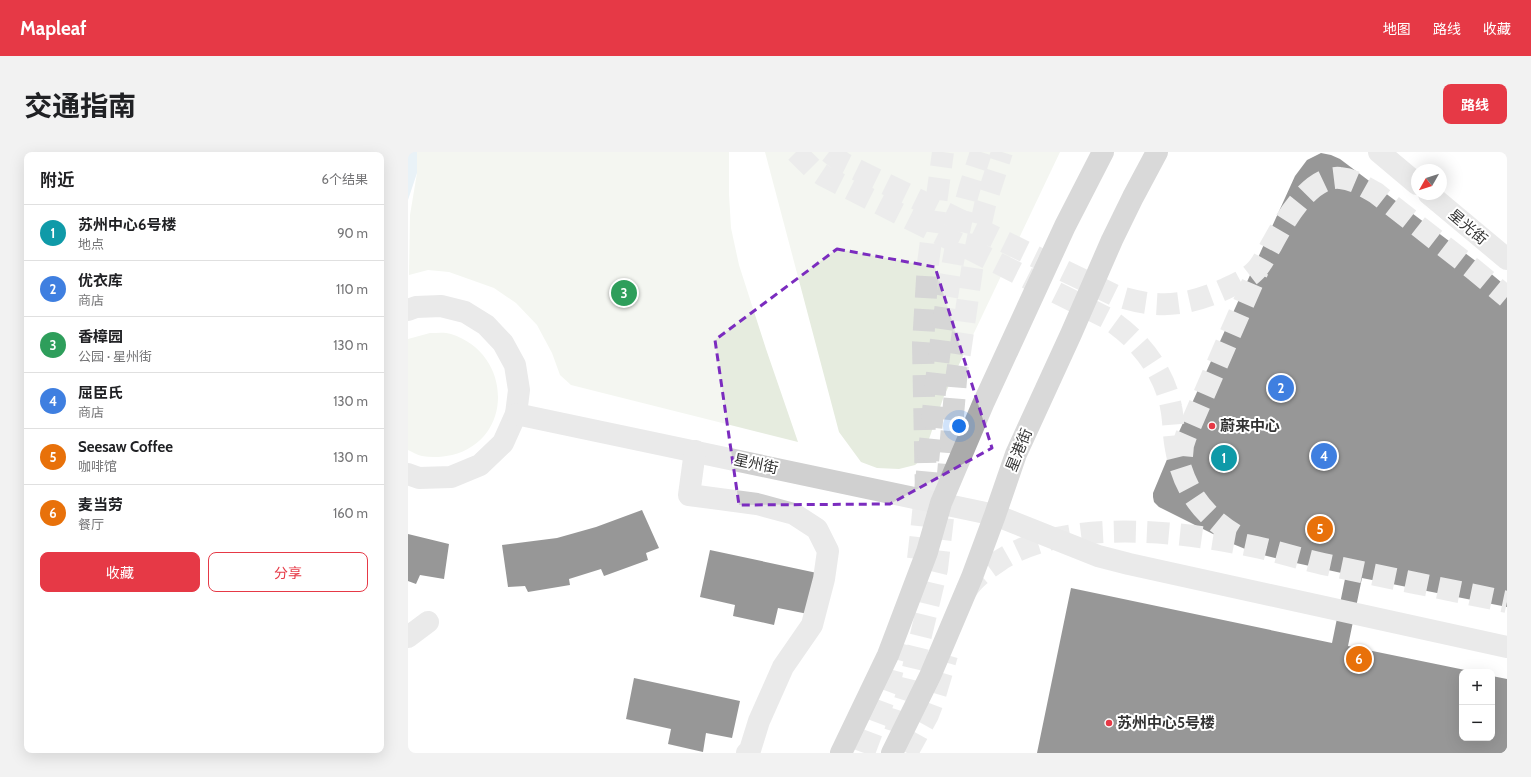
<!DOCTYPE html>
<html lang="zh">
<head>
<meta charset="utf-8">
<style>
	:root { --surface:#fff; --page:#f2f2f2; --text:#202124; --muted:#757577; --line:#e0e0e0; --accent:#e63946 }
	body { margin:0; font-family:Cabin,"Noto Sans SC",sans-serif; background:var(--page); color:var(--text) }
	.controls { position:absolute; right:12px; bottom:12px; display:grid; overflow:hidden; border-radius:8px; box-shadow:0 4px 16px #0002 }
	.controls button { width:36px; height:36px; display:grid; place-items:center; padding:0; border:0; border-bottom:1px solid var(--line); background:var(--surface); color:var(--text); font:20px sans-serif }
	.compass { position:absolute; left:1003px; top:12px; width:36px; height:36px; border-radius:50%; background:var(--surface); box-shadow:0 4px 16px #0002; rotate:231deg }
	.you { position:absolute; left:551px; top:274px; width:14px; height:14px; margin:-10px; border:3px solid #fff; border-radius:50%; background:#1a73e8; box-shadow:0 0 0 6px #1a73e833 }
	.badge { display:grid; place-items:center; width:26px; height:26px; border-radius:50%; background:var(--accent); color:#fff; font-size:13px; font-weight:700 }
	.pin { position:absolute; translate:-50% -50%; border:2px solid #fff; box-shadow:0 1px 4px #0006 }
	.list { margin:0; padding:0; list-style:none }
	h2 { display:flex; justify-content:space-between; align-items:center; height:52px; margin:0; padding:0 16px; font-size:17px }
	h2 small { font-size:13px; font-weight:400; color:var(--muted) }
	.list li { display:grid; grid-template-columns:26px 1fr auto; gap:12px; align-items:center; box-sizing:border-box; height:56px; padding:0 16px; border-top:1px solid var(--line) }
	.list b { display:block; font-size:15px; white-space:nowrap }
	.list p { margin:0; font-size:13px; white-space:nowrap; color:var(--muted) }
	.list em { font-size:13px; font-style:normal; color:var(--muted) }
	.actions { display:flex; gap:8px; padding:12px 16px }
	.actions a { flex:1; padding:9px 0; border:1px solid var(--accent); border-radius:8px; text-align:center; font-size:14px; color:var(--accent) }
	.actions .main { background:var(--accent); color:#fff }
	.map { position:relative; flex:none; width:1099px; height:601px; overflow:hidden; border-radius:8px }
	header { display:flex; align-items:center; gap:24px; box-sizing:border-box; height:56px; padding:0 20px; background:var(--accent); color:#fff }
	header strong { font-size:19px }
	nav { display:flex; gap:22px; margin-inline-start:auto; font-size:14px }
	.intro { display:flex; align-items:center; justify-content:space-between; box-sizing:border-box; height:96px; padding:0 24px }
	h1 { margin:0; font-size:28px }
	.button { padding:10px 18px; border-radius:8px; background:var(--accent); color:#fff; font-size:14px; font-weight:700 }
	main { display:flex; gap:24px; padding:0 24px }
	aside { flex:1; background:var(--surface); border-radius:8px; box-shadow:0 4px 16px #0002 }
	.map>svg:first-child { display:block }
	.green { fill:#e6ecdf }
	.water { fill:#cfe2ee }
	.building { fill:#1a1a1a }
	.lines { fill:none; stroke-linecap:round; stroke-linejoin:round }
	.minor-tunnel { stroke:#d6d6d6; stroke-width:22; stroke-dasharray:22 11; stroke-linecap:butt }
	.major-tunnel { stroke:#d6d6d6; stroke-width:22; stroke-dasharray:22 11; stroke-linecap:butt }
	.minor { stroke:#d0d0d0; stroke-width:22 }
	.major { stroke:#ababab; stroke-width:22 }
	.marked { fill:none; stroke:#7b2cbf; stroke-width:3; stroke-dasharray:8 5; stroke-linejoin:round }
	.poi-dot { fill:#e63946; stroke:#fff; stroke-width:1.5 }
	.labels { text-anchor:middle; stroke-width:4; stroke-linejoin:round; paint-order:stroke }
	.street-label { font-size:15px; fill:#333; stroke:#fff }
	.poi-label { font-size:15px; font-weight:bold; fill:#333; stroke:#fff; text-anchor:start }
</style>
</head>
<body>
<header>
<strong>Mapleaf</strong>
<nav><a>地图</a><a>路线</a><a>收藏</a></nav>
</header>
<div class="intro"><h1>交通指南</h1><a class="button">路线</a></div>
<main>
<aside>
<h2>附近<small>6个结果</small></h2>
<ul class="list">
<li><span class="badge" style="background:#0f9aa8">1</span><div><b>苏州中心6号楼</b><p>地点</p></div><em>90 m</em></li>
<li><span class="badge" style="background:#3f7fe0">2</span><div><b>优衣库</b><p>商店</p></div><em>110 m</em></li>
<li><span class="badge" style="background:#2e9e5b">3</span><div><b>香樟园</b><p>公园 · 星州街</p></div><em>130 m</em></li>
<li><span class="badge" style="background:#3f7fe0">4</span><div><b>屈臣氏</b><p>商店</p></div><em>130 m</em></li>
<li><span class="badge" style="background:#e8710a">5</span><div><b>Seesaw Coffee</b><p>咖啡馆</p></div><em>130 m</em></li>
<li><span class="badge" style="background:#e8710a">6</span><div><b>麦当劳</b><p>餐厅</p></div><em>160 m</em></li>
</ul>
<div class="actions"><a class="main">收藏</a><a>分享</a></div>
</aside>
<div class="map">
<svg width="1099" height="601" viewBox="0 0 1099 601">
	<rect width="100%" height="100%" fill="#fff"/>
	<g class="green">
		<path d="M9 0H321V42L323 76 331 113 358 197 390 290 163 233 152 223 144 201 129 173 108 151 86 136 41 120 20 118 1 123 2 63 9 21Z"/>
		<path d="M357 0H652L536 244 514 307 507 313 491 317 469 316 453 310 431 280Z"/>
		<path d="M22 181C29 181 37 180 43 182 104 201 107 287 44 303 35 305 24 306 14 304 9 303 5 300 0 298V187Z"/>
	</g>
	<path class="water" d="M0 0H9V21L0 48Z"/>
	<g class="building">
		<path d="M913 1 923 3 932 7 1069 110 1099 135V455L954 426 940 494 1062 519 1054 520V586H1084V524L1099 527V601H629L663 436 924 491 938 422 879 409 847 401 825 392 751 355 746 350 745 345V341L765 293 887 24 899 8Z"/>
		<path d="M234 358 251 396 238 401 240 408 196 424 193 417 161 427 162 433 120 440 117 434 100 435 94 393 149 386 188 375Z"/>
		<path d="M0 382 41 392 36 427 12 423 8 432 0 429Z"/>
		<path d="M302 398 409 421 400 462 370 456 366 473 325 464 327 453 292 445Z"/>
		<path d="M226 526 332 549 324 586 298 581 295 600 260 592 263 577 218 567Z"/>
	</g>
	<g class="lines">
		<g class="minor-tunnel">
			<path d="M388 0 404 16 416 24 699 166C730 186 756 218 763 255 766 269 765 283 768 297 776 340 797 367 836 388"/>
			<path d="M421 0 435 11 706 143C749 157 776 155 817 137 827 132 838 128 846 120 854 113 858 102 864 92 876 70 902 23 932 26 946 27 957 35 968 41L1064 116 1099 145"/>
			<path d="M774 304 775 293 778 284 850 118"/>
			<path d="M518 344 515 192 520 111 535 0"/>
			<path d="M558 439C565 427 579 417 591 409 657 365 775 379 848 395 871 400 893 407 915 412 976 425 1038 437 1099 450"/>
			<path d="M499 601 520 563 526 547 539 503"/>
		</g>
		<g class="major-tunnel">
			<path d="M539 334 548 228 566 104 577 53 594 0"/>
			<path d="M510 407C524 288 529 166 558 49 562 33 568 16 573 0"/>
			<path d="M487 580 498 545 529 417 535 366"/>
			<path d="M456 601 479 539 492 491"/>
		</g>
		<g class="minor">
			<path d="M971 0 1009 32"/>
			<path d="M1021 42 1099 107"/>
			<path d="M0 158 8 155 33 154 57 160 78 173 95 191 107 213 111 238 108 262 95 291 72 313 43 325 11 326 0 322"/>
			<path d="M108 262 587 363 690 404 721 412 1099 495"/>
			<path d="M287 299 281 343 349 352 386 362 409 377 420 399 416 427 404 473 375 515 351 569 342 598 339 601"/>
			<path d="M0 485 20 470"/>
		</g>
		<g class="major">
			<path d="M433 601 480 503 519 400 533 351 575 252 657 74 695 0"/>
			<path d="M484 601 522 524 564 425 587 363 608 302 663 182 704 88 725 45 749 0"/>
		</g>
	</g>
	<path d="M0 0H1099V601H0ZM429 97 527 115 584 296 482 352 331 353 307 188Z" fill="#fff" fill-opacity=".55" fill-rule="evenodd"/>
	<path class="marked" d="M429 97 527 115 584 296 482 352 331 353 307 188Z"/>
	<g class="poi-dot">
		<circle cx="804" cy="274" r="4"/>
		<circle cx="701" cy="571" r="4"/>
	</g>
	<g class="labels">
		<g class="street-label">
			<text transform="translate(1060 75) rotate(40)" y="5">星光街</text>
			<text transform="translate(611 298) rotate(-68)" y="5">星港街</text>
			<text transform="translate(348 312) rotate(12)" y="5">星州街</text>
		</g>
		<g class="poi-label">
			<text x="812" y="279">蔚来中心</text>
			<text x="709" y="576">苏州中心5号楼</text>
		</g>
	</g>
</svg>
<div class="controls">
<button>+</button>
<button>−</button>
</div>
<svg class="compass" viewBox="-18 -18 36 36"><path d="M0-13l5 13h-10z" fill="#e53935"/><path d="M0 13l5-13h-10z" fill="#757577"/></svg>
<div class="you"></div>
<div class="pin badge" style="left:816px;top:306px;background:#0f9aa8">1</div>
<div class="pin badge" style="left:873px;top:236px;background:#3f7fe0">2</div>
<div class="pin badge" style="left:216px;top:141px;background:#2e9e5b">3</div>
<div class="pin badge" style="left:916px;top:304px;background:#3f7fe0">4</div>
<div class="pin badge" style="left:912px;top:377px;background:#e8710a">5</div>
<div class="pin badge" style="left:951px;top:507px;background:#e8710a">6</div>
</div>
</main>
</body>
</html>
